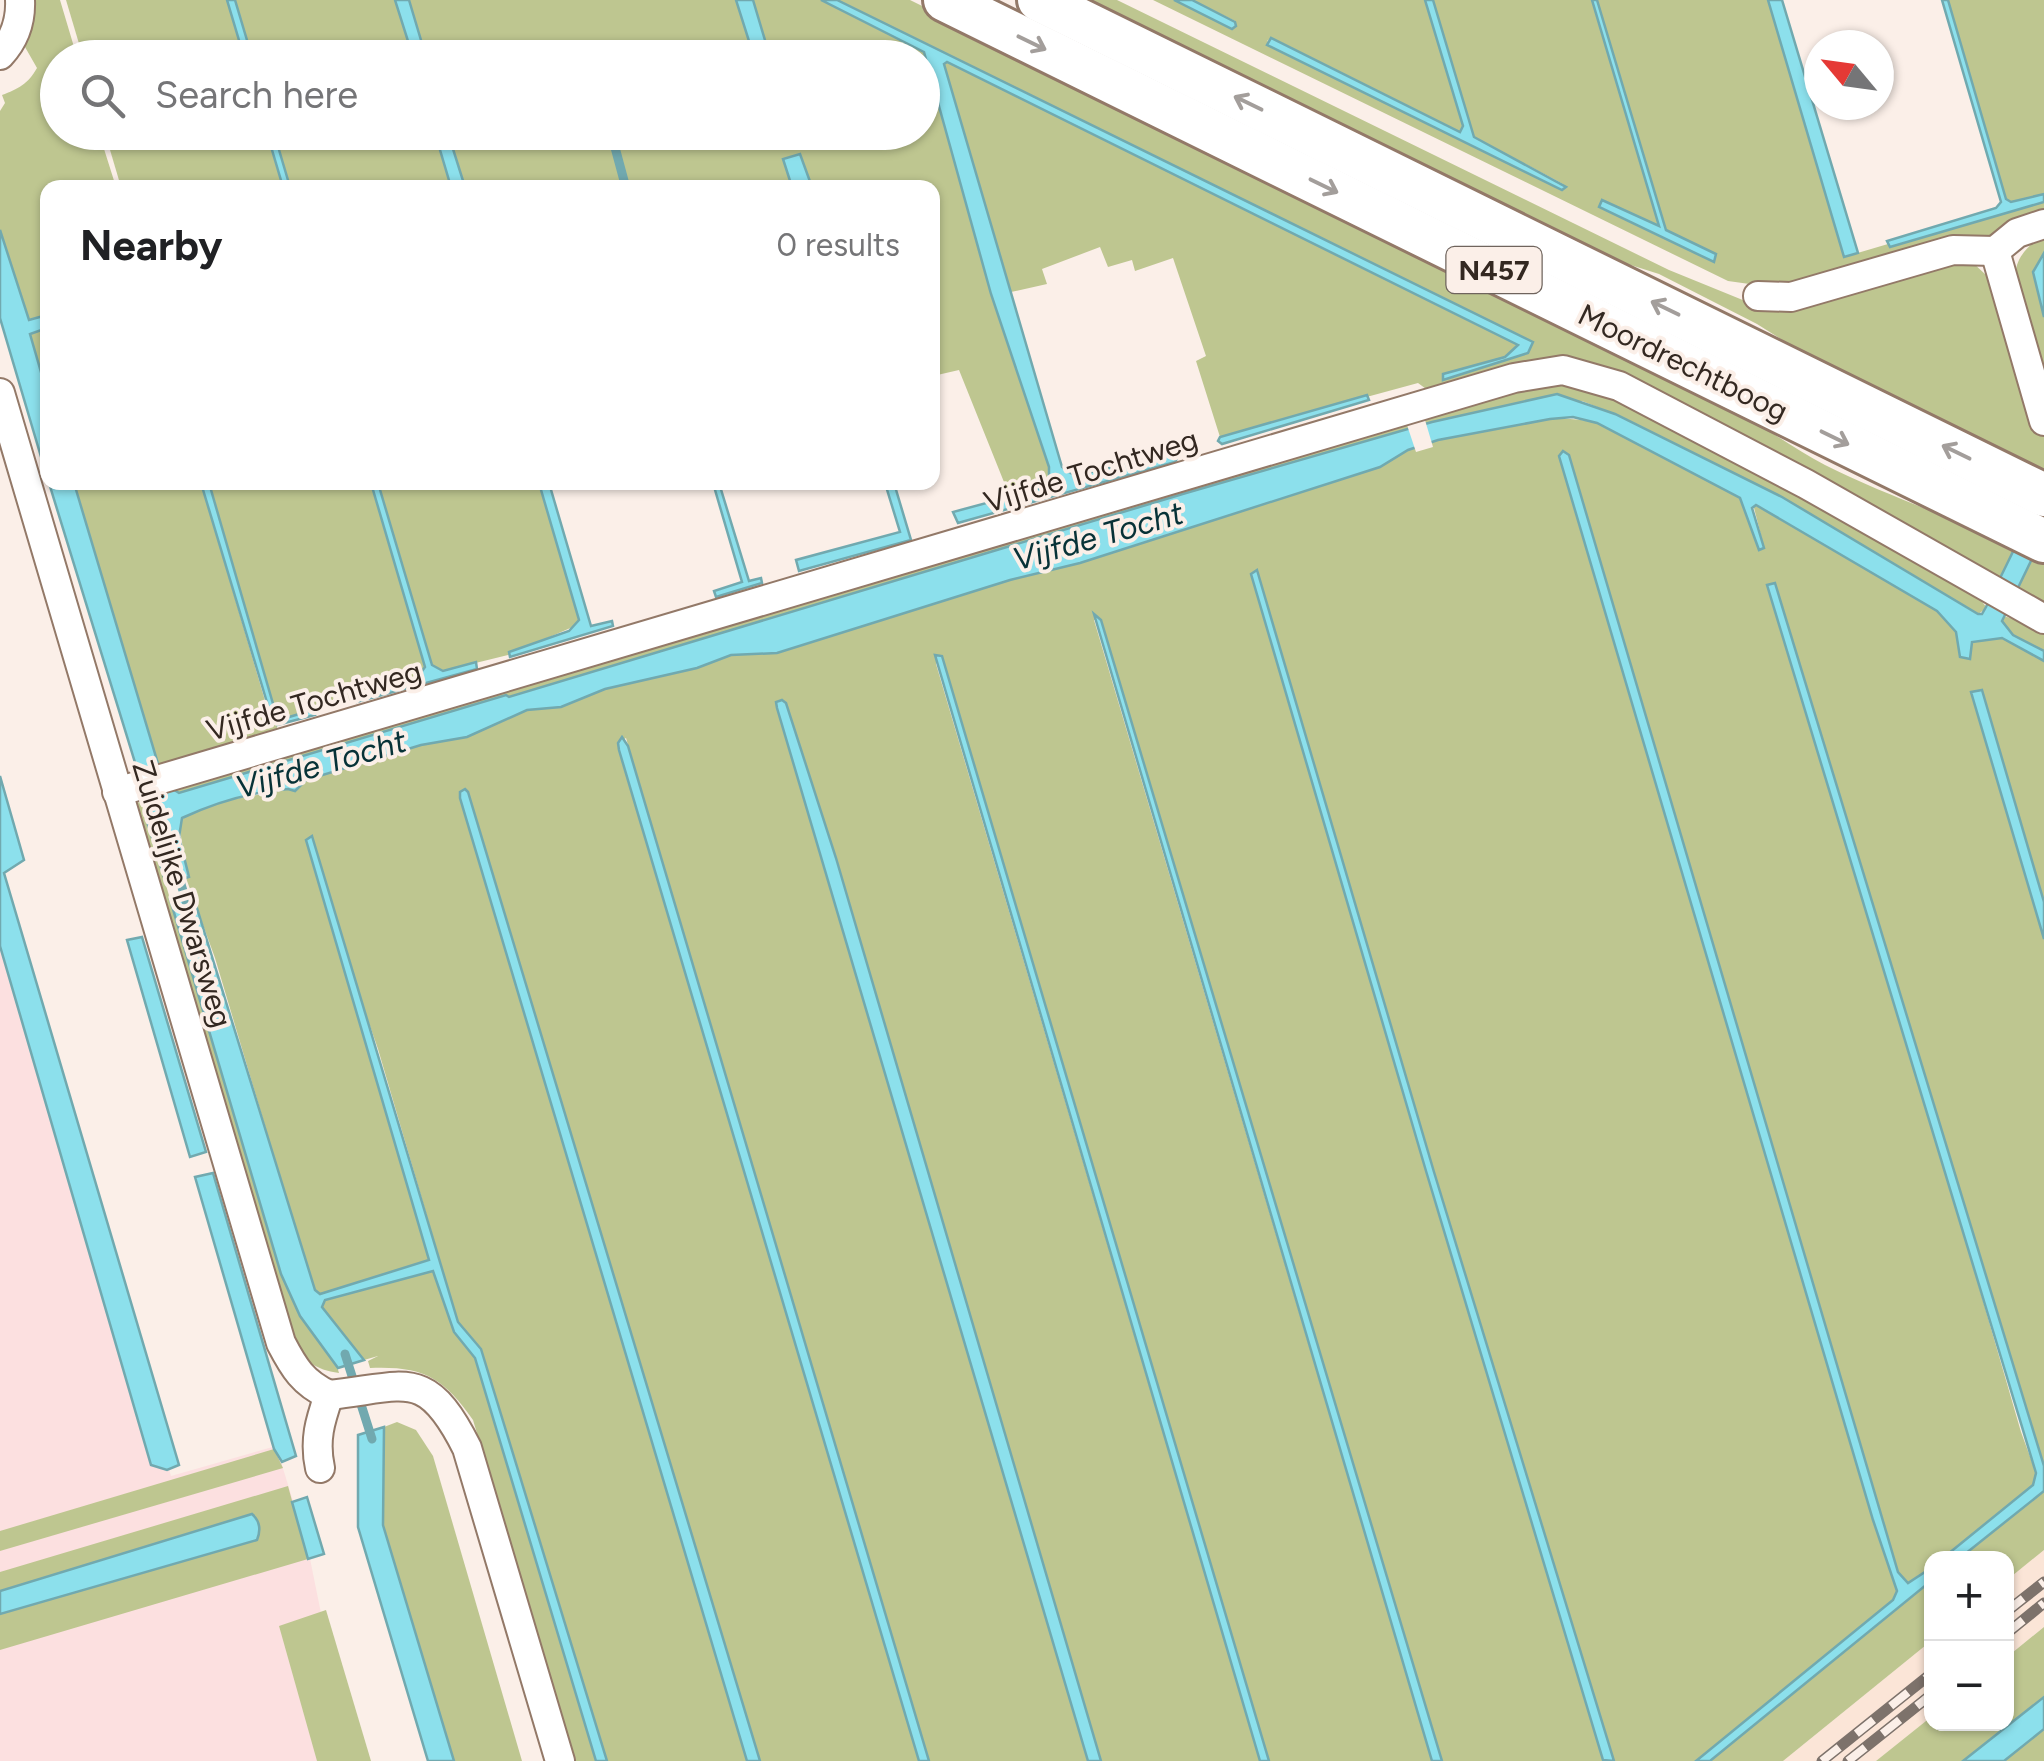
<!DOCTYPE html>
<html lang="en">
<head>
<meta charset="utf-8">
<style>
	:root { --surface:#fff; --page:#f6f6f6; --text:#202124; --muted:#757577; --line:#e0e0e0 }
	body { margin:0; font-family:Figtree,sans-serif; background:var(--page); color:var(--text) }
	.controls { position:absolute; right:30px; bottom:30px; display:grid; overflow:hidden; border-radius:20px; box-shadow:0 2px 8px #0004 }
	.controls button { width:90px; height:90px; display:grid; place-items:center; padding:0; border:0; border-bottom:2px solid var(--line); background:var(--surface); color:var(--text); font:50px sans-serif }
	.compass { position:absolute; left:1804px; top:30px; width:90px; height:90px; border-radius:50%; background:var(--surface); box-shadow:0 2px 8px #0004; rotate:299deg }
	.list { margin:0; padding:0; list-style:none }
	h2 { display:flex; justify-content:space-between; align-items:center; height:130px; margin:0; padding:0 40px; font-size:42px }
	h2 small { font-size:32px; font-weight:400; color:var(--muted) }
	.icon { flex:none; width:55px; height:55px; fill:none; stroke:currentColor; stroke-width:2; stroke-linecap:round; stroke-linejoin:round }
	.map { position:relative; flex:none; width:2044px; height:1761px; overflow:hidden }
	.search { position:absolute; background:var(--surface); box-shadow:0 2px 8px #0004; left:40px; top:40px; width:900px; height:110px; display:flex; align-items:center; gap:25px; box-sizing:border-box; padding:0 35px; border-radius:55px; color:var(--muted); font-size:38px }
	.panel { position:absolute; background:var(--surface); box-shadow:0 2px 8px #0004; left:40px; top:180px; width:900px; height:310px; border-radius:20px }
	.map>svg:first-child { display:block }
	.built { fill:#fbe5d7 }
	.industrial { fill:#fce0e0 }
	.green { fill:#bec690 }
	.water { fill:#8ce0ec; stroke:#71a9af; stroke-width:2.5 }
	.pier { fill:#fbefe8 }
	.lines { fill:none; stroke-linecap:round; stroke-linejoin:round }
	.stream { stroke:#71a9af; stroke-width:9 }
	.street-casing { stroke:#937968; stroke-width:32 }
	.primary-casing { stroke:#937968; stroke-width:48 }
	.street { stroke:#fff; stroke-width:28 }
	.primary { stroke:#fff; stroke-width:42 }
	.rail-casing { stroke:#7d726b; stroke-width:11 }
	.rail { stroke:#fbefe8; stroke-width:8; stroke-dasharray:22; stroke-linecap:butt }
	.oneway { stroke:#a39e9b }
	.labels { text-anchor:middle; stroke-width:8; stroke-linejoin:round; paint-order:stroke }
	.shield { fill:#fbefe8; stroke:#6f645d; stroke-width:2.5 }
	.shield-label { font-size:28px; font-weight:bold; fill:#332821 }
	.street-label { font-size:30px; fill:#332821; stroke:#fbefe8 }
	.water-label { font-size:32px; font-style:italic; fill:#073237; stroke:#fbefe8 }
</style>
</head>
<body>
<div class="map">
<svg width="2044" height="1761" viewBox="0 0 2044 1761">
	<rect width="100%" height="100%" fill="#fbefe8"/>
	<g class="built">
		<path d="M2044 1550V1627L2007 1657 2006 1580Z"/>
		<path d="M1931 1641V1717L1876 1761H1783Z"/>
	</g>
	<path class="industrial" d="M0 872 171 1476 276 1446 308 1549 321 1613 368 1761H0Z"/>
	<g class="green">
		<path d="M36 0H60L77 57 58 58V132L99 133 116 187 48 188 47 315 29 321 0 230V111L5 103 2 95C18 89 28 84 37 68L25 47Z"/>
		<path d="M66 0H227L244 57H83Z"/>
		<path d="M235 0H395L413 57H252Z"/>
		<path d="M409 0H736L754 57H426Z"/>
		<path d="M753 0H821L924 52 991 294 1049 467C1048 491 1030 491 1010 497L959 370 933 376 932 188 812 187 800 155 783 159 792 187H465L448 133 776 132 779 139 792 132H922V58L770 57Z"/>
		<path d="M837 0H910L1728 404C1760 424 1792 448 1825 465 1897 501 1973 524 2044 560V607L1623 378 1433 394 1418 383 1220 437 1196 361 1206 356 1173 258 1135 271 1132 260 1108 267 1100 247 1042 269 1047 284 1011 292 943 64 947 62 1519 345 1505 357 1443 374 1527 353 1532 342Z"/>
		<path d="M1075 0H1117L1669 270 1755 305 1945 260 1971 261 1986 275 2027 413 2032 423 2044 432V476L1828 369 1757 324 1659 274 1580 249Z"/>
		<path d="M1153 0H1174L1232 29 1235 21 1192 0H1425L1463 126 1460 132 1271 38 1267 41 1565 185 1474 137 1433 0H1592L1660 228 1603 200 1715 254 1666 230 1597 0H1768L1844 257 1888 244 1890 247 2044 202V212L2006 224 1992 237 1793 290 1728 281Z"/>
		<path d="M1948 0H2044V194L2011 202 2006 199Z"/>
		<path d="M105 133H267L283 187H121Z"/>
		<path d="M274 133H435L451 187H290Z"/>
		<path d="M2044 235V253L2033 272 2044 317V375C2037 350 2010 288 2017 265 2021 252 2034 241 2044 235Z"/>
		<path d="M47 328V393L30 334Z"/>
		<path d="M1561 383 1619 398 1972 589 1987 608 1978 614 1782 497 1615 414 1582 401 1439 439C1490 430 1547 410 1597 423L1740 498 1759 550 1764 547 1753 504 1937 610 1956 633 1961 657 1972 642 2002 638 2044 661V902L1982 690 1971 693 2044 939V1466L1775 583 2021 1432 2036 1473 2034 1485 1943 1558H1932L1931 1568 1908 1583 1898 1572 1569 455 1564 452 1559 456 1873 1520 1897 1591 1893 1600 1696 1761H1614L1434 1172 1257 570 1251 574 1426 1172 1603 1761H1442L1101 620H1094L1432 1761H1269L941 656 936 664 1260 1761H1101L836 858 777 702 1088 1761H929L626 738 618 743 619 750 919 1761H760L468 792H460L747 1761H607L481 1349 458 1322 378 1049 306 841 429 1260 320 1294 313 1287 215 958 186 878 188 877 179 825C194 795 280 799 306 780L421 745 467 737 527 710 561 707 605 689 697 668 732 655 777 653 1010 580 1080 563 1187 527 1186 493 509 697 179 793 173 789 1514 387Z"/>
		<path d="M74 483H201L266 704 277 725V735L159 766Z"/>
		<path d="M209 483H371L425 667 423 674 356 696V699L282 719 276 714Z"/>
		<path d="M378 483H539L580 620 575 626 508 655 443 671 431 665Z"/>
		<path d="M2004 616 2044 629V651L2013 635 2002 622Z"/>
		<path d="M145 795 147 821 281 1274 300 1316 336 1363 339 1373C315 1370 304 1360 290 1341L139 825 138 803Z"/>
		<path d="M433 1271 454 1332 475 1358 596 1761H576L473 1420C443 1377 423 1366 370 1368L368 1361 378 1356 364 1360 322 1307 325 1300Z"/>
		<path d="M397 1422 416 1430 433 1456 522 1761H454L383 1525 384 1427Z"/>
		<path d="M274 1449 283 1468 0 1551V1531Z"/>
		<path d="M288 1486 308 1559 0 1650V1614L257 1540 252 1514 0 1591V1572Z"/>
		<path d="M2044 1491V1550L2007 1580 2006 1558H1960Z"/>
		<path d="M1931 1581V1641L1783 1761H1710Z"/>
		<path d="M326 1610 371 1761H317L279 1626Z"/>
		<path d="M2044 1627V1697L1963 1761H1876L1931 1717 1932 1724H2006L2007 1657Z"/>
		<path d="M2044 1729V1761H2004Z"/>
	</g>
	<g class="water">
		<path d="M227 0H235L252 57H244Z"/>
		<path d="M395 0H409L426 57H413Z"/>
		<path d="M736 0H753L770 57H754Z"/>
		<path d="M821 0H837L1533 342 1528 353 1443 380V374L1505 357 1518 345 947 62 944 64 1062 467 1075 476 1176 452 1178 457 1175 462 958 523 953 512 1042 488 1049 479V467L991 294 924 52Z"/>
		<path d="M1174 0H1192L1235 22 1236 26 1232 29Z"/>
		<path d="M1425 0H1433L1474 137 1566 187 1562 190 1267 45 1271 38 1460 132 1463 126Z"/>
		<path d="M1592 0H1597L1666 230 1716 254 1714 262 1599 207 1602 200 1659 226Z"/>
		<path d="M1768 0H1782L1858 253 1844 257Z"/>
		<path d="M1942 0H1948L2006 199 2011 202 2044 194V202L1890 247 1887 241 1996 208 2001 202Z"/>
		<path d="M267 133H274L290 187H283Z"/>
		<path d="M435 133H448L465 187H451Z"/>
		<path d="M800 154 812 187H792L783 159Z"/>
		<path d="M0 230 29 320 47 315V328L30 334 47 393V477L0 318Z"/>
		<path d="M2044 253V317L2033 272Z"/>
		<path d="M1557 394 1615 414 1782 497 1978 614H1982L1986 607 2044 488V534L2002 621 2013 635 2044 651V661L2002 638 1972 642 1970 659 1960 657 1956 632 1937 611 1756 505 1752 508 1764 548 1759 550 1740 498 1597 423 1573 417 1550 419 1438 440 1408 450 1380 467 1080 563 1010 580 777 653 731 655 697 668 605 689 561 707 527 710 467 737 421 745 306 780 295 791 288 789C251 792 216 802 182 818L179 837 189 877 166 884 147 821 145 795 49 483H74L159 767 173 789 179 793 506 695 509 697 1186 493 1432 422Z"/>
		<path d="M1367 395 1369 400 1222 444 1218 441 1220 437Z"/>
		<path d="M1563 451 1569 455 1898 1572 1908 1583 1931 1568V1581L1710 1761H1696L1893 1600 1897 1591 1873 1520 1559 456Z"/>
		<path d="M201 483H209L276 714 282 719 313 710 315 715 277 725 272 719Z"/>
		<path d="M371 483H378L432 665 443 671 476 662 477 669 357 702 356 695 417 678 425 667Z"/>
		<path d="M539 483H549L591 626 612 621 613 626 510 657 509 652 569 631 579 620Z"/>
		<path d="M713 483H719L749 581 761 578 762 583 716 597 714 591 742 582Z"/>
		<path d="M885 483H894L911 540 799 571 796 560 900 532Z"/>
		<path d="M1257 570 1434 1172 1614 1761 1603 1760 1426 1171 1251 574Z"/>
		<path d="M1775 583 2044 1466V1491L1960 1558H1943L2033 1485 2036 1473 1767 585Z"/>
		<path d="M1094 614 1101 620 1442 1761H1432Z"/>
		<path d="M935 655 942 656 1269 1761H1260Z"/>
		<path d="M1982 690 2044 902V939L1971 692Z"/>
		<path d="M782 700 786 703 836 858 1101 1761H1088L777 708 776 702Z"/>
		<path d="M622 737 628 746 929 1761H919L619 750 618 743Z"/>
		<path d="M0 776 24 860 4 873 179 1465 167 1470 151 1465 0 946Z"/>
		<path d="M465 789 468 792 760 1761H747L460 798V792Z"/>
		<path d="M312 836 458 1322 481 1349 607 1761H596L475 1358 454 1332 433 1271 325 1300 322 1307 364 1360 338 1368 300 1316 281 1274 170 899 192 892 315 1290 320 1294 429 1260 306 840Z"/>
		<path d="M142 937 206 1152 190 1157 127 940Z"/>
		<path d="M213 1173 296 1456 282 1462 274 1449 195 1177Z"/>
		<path d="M384 1427 383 1525 454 1761H428L358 1527V1435Z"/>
		<path d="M307 1497 324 1554 308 1559 292 1502Z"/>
		<path d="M252 1514C260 1521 261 1530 257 1540L0 1614V1591Z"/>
		<path d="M2044 1697V1729L2004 1761H1963Z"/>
	</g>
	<path class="pier" d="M1425 420 1433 447 1416 452 1407 425Z"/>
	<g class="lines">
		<g class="stream">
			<path d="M613 140 626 188"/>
			<path d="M177 871 187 904"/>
			<path d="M345 1354 372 1439"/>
		</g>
		<defs>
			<g id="street">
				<path d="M0 55C15 39 21 21 20 0"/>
				<path d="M2044 224 2017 233 1995 251 2044 421"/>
				<path d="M1758 296 1791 297 1953 250 1995 251"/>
				<path d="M0 393 281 1343C294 1368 303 1383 329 1395 320 1421 314 1440 320 1468"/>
				<path d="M117 792 1514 378 1563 370 1619 386 1806 484 2044 619"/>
				<path d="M329 1395C406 1387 426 1366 467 1448L560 1761"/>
			</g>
			<g id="primary">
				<path d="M945 0 2044 541"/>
				<path d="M1039 0 2044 495"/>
			</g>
		</defs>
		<use href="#street" class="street-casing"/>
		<use href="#primary" class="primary-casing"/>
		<use href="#street" class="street"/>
		<use href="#primary" class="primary"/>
		<defs>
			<g id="rail">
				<path d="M2006 1612 2044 1582"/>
				<path d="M2006 1634 2044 1603"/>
				<path d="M1822 1761 1932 1673"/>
				<path d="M1848 1761 1932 1694"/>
			</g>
		</defs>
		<use href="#rail" class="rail-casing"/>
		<use href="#rail" class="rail"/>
	</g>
	<defs><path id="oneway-shaft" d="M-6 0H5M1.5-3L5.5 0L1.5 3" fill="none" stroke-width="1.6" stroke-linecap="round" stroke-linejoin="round" transform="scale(2.5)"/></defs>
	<g class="oneway">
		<use href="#oneway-shaft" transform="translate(1032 43) rotate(26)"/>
		<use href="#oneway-shaft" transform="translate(1248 103) rotate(-154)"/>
		<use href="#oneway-shaft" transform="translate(1324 186) rotate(26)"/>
		<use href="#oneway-shaft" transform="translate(1665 308) rotate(-154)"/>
		<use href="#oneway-shaft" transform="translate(1835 438) rotate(26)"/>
		<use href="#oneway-shaft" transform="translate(1956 452) rotate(-154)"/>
	</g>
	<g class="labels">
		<rect class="shield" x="1446.5" y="247" width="95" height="46" rx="8"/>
		<g class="shield-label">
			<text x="1494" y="280">N457</text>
		</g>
		<g class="street-label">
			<text transform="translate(1683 363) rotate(26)" y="10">Moordrechtboog</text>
			<text transform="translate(1091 471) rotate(-17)" y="10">Vijfde Tochtweg</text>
			<text transform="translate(314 701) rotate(-16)" y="10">Vijfde Tochtweg</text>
			<text transform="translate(182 894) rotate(73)" y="10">Zuidelijke Dwarsweg</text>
		</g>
		<g class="water-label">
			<text transform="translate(1098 536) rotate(-16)" y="11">Vijfde Tocht</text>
			<text transform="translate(321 764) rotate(-16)" y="11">Vijfde Tocht</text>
		</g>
	</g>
</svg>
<div class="controls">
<button>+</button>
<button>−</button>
</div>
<svg class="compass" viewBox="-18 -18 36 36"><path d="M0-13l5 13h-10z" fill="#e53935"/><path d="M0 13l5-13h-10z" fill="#757577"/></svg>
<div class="search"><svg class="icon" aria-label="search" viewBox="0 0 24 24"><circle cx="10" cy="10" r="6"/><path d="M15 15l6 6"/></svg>Search here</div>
<section class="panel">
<h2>Nearby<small>0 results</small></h2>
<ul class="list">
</ul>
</section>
</div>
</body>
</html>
